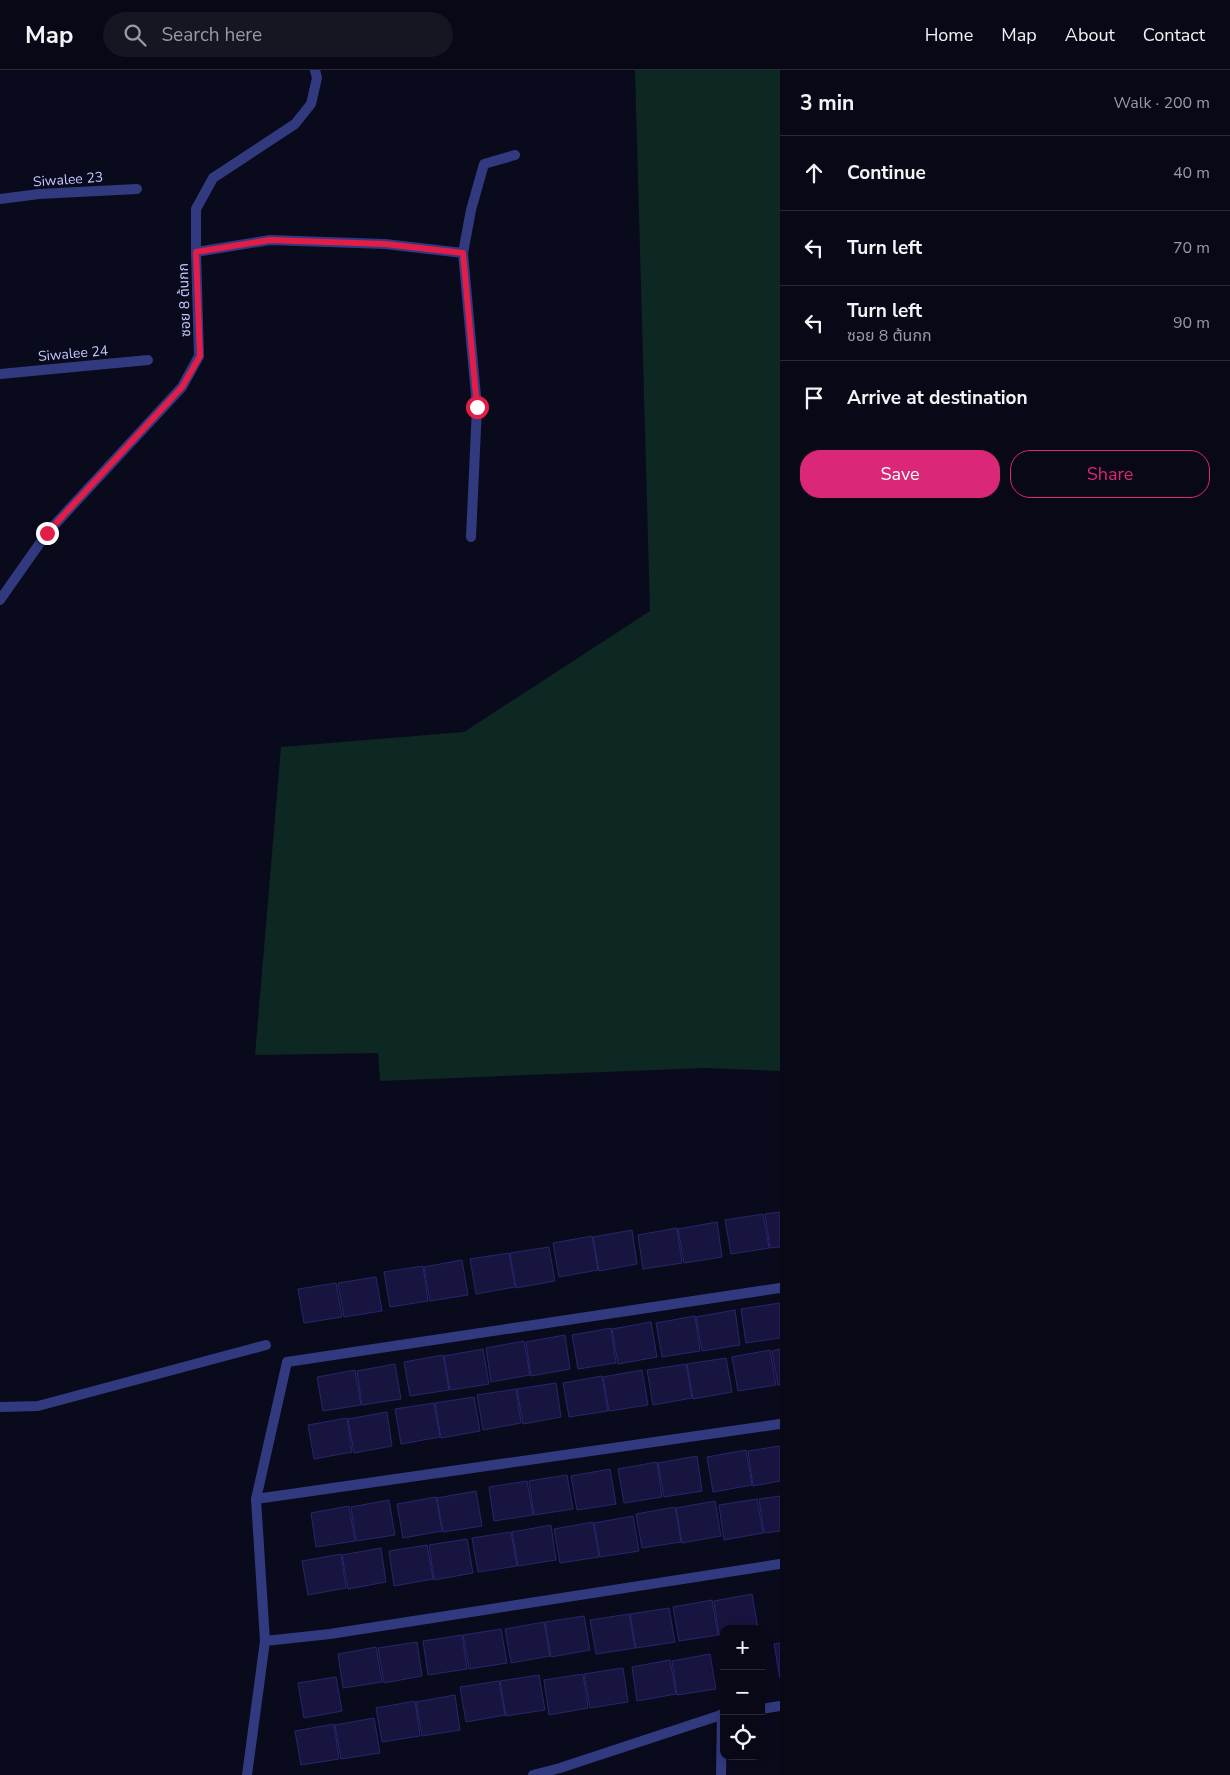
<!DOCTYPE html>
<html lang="en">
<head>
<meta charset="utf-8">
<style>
	:root { --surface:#080816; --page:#161623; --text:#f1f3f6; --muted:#989aa1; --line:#292935; --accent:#db2777 }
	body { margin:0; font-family:"Nunito Sans","Noto Sans Thai",sans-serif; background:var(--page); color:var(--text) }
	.controls { position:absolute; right:15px; bottom:15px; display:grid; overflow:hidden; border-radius:10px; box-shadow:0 2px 12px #0003 }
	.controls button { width:45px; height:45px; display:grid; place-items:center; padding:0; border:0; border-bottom:1px solid var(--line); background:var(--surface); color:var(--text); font:25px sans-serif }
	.stop { position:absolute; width:15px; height:15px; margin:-11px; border:4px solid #e11d48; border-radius:50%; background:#fff }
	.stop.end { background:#e11d48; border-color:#fff; box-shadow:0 1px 5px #0008 }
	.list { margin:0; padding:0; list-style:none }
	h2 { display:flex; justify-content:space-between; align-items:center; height:65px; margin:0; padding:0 20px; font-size:21px }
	h2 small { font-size:16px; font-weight:400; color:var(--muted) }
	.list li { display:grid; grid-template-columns:32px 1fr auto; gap:15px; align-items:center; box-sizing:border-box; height:75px; padding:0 20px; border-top:1px solid var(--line) }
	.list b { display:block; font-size:19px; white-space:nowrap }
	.list p { margin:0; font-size:16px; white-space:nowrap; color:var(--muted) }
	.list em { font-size:16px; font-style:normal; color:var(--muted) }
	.actions { display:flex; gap:10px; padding:15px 20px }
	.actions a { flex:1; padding:11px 0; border:1px solid var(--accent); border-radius:20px; text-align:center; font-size:18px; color:var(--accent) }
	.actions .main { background:var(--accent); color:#fff }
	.icon { flex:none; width:28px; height:28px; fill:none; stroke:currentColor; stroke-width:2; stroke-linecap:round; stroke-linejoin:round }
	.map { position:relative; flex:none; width:780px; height:1705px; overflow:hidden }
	header { display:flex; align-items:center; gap:30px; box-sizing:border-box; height:70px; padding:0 25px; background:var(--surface); border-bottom:1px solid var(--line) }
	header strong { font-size:24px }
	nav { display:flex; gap:28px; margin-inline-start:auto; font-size:18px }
	.search { width:350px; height:45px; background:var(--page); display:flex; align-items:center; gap:12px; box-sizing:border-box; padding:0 18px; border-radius:28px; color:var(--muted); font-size:19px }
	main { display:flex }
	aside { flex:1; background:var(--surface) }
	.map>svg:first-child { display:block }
	.green { fill:#0d2722 }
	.building { fill:#17153f; stroke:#29256c }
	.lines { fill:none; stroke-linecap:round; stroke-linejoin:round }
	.service { stroke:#323a7f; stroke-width:10 }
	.minor { stroke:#323a7f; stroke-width:10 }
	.route { stroke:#e11d48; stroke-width:6 }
	.labels { text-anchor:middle; stroke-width:4; stroke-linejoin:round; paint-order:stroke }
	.street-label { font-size:14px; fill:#c5c8ff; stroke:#0a0a1d }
</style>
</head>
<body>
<header>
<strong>Map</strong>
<div class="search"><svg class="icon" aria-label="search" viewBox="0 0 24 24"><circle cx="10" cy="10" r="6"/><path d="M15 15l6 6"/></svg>Search here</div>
<nav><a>Home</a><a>Map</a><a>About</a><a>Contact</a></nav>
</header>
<main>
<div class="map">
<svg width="780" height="1705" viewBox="0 0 780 1705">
	<rect width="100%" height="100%" fill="#0a0a1d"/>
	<path class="green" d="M635 0H780V1001L704 998 380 1011 378 983 255 985 281 677 464 662 650 541Z"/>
	<g class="building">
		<path d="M780 1142V1177L770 1178 765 1144Z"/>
		<path d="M763 1144 769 1178 731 1184 725 1150Z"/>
		<path d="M717 1152 722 1187 684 1193 678 1159Z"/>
		<path d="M677 1158 682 1193 643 1199 638 1165Z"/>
		<path d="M632 1160 637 1194 599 1201 593 1167Z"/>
		<path d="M592 1166 598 1200 559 1207 553 1173Z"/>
		<path d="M549 1177 555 1211 516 1218 510 1183Z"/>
		<path d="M509 1183 515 1217 476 1224 470 1189Z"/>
		<path d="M462 1190 468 1225 430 1231 424 1197Z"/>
		<path d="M423 1196 428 1231 390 1237 384 1202Z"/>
		<path d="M376 1207 382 1241 344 1247 338 1213Z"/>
		<path d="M336 1213 342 1247 304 1253 298 1219Z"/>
		<path d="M780 1233V1268L746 1273 741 1239Z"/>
		<path d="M735 1240 740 1275 702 1281 696 1247Z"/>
		<path d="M695 1246 700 1281 662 1287 656 1253Z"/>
		<path d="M651 1252 657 1287 618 1294 612 1259Z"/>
		<path d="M611 1258 616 1293 578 1299 572 1265Z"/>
		<path d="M565 1265 570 1299 531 1306 526 1272Z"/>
		<path d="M524 1271 530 1305 491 1312 486 1278Z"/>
		<path d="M483 1279 489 1314 450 1320 444 1286Z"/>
		<path d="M780 1279V1315H778L772 1281Z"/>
		<path d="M770 1280 776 1315 738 1321 732 1287Z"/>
		<path d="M443 1285 449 1320 410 1326 404 1292Z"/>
		<path d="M726 1288 732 1322 693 1329 687 1294Z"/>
		<path d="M395 1294 401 1329 362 1335 357 1301Z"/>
		<path d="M686 1294 692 1328 653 1335 647 1300Z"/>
		<path d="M355 1300 361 1335 323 1341 317 1307Z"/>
		<path d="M642 1300 648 1335 609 1341 603 1307Z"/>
		<path d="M602 1306 608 1341 569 1347 563 1313Z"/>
		<path d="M556 1313 561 1347 523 1354 517 1319Z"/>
		<path d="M516 1319 521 1353 483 1360 477 1325Z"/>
		<path d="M474 1327 480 1361 441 1368 435 1333Z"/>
		<path d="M434 1333 440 1367 401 1374 395 1339Z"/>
		<path d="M387 1342 392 1376 354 1383 348 1349Z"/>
		<path d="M347 1348 352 1382 314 1389 308 1355Z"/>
		<path d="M780 1376V1411L753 1416 748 1381Z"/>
		<path d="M746 1380 752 1415 713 1422 707 1387Z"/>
		<path d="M697 1386 702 1421 664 1427 658 1393Z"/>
		<path d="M657 1392 662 1427 624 1433 618 1399Z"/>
		<path d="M610 1399 616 1434 577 1440 571 1406Z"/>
		<path d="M567 1405 573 1439 534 1445 529 1411Z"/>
		<path d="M527 1411 533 1445 494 1451 489 1417Z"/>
		<path d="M476 1421 482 1456 443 1462 437 1428Z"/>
		<path d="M780 1426V1461L764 1463 759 1429Z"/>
		<path d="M436 1427 442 1461 403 1468 397 1434Z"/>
		<path d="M757 1429 763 1463 724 1470 719 1435Z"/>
		<path d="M389 1430 395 1465 356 1471 351 1437Z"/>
		<path d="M715 1431 721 1466 682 1473 676 1438Z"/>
		<path d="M349 1436 355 1471 316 1477 311 1443Z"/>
		<path d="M675 1437 681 1472 642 1478 636 1444Z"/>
		<path d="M633 1446 639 1481 600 1487 594 1453Z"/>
		<path d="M593 1452 599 1487 560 1493 554 1459Z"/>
		<path d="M551 1455 556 1490 518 1496 512 1462Z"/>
		<path d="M511 1462 517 1496 478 1502 472 1468Z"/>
		<path d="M467 1469 473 1503 434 1510 429 1475Z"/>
		<path d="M427 1475 433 1509 394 1516 389 1481Z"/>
		<path d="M381 1478 386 1512 348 1519 342 1485Z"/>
		<path d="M341 1484 346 1518 308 1525 302 1491Z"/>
		<path d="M752 1524 758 1559H724V1564L719 1565 714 1531Z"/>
		<path d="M712 1530 718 1565 679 1571 673 1537Z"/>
		<path d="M669 1538 675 1572 636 1578 630 1544Z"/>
		<path d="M629 1544 635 1578 596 1584 590 1550Z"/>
		<path d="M584 1546 590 1580 551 1587 545 1552Z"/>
		<path d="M544 1552 550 1586 511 1593 505 1559Z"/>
		<path d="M501 1559 507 1593 469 1599 463 1565Z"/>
		<path d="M462 1565 467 1599 428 1605 423 1571Z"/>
		<path d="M417 1572 422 1606 384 1613 378 1578Z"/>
		<path d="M780 1573V1608L774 1574Z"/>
		<path d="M376 1577 382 1612 343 1618 338 1584Z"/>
		<path d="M710 1584 716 1619 677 1625 672 1591Z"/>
		<path d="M670 1590 676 1624 637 1631 632 1597Z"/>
		<path d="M623 1598 628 1632 590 1638 584 1604Z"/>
		<path d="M583 1604 588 1638 549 1645 544 1610Z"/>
		<path d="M539 1605 545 1640 506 1646 500 1611Z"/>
		<path d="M336 1607 342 1641 304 1648 298 1613Z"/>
		<path d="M499 1611 505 1645 466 1652 460 1617Z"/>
		<path d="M455 1625 460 1660 422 1666 416 1632Z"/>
		<path d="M415 1631 420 1666 382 1672 376 1638Z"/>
		<path d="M374 1648 380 1683 341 1689 335 1655Z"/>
		<path d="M334 1654 339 1689 301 1695 295 1661Z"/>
	</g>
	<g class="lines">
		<g class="service">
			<path d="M196 182 270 170 385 174 463 183 477 337 471 467"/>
			<path d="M463 183 471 140 484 94 515 85"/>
		</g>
		<g class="minor">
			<path d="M0 129 39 124 137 119"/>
			<path d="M0 304 148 290"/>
			<path d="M0 530 47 463 182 317 199 286 196 182V139L213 108 295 54 311 34 317 8 315 0"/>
			<path d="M0 1337 38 1336 266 1275"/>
			<path d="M256 1429 287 1292 780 1218"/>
			<path d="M265 1571 256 1429 780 1354"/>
			<path d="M761 1639 780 1636"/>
			<path d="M247 1705 265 1571 330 1564 780 1494"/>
			<path d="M533 1705 560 1698 724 1644"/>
			<path d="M721 1705 722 1644"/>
		</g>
	</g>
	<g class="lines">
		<path class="route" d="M47 463 182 317 200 286 196 182 270 170 385 174 463 183 477 337"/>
	</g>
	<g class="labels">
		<g class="street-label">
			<text transform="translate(68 109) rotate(-4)" y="5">Siwalee 23</text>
			<text transform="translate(184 230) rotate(-92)" y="5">ซอย 8 ต้นกก</text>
			<text transform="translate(73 283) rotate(-5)" y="5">Siwalee 24</text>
		</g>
	</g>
</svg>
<div class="controls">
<button>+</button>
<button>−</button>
<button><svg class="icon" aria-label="locate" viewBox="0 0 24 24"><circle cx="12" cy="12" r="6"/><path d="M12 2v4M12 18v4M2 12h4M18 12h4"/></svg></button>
</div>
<div class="stop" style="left:477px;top:337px"></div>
<div class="stop end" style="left:47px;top:463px"></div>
</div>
<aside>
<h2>3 min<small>Walk · 200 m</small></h2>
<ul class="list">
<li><svg class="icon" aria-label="ahead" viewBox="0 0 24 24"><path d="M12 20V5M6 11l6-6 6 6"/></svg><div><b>Continue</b></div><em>40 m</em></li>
<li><svg class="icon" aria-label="left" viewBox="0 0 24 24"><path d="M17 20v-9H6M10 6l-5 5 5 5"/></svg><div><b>Turn left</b></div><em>70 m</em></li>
<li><svg class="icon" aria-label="left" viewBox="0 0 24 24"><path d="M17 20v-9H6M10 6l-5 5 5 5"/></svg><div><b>Turn left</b><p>ซอย 8 ต้นกก</p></div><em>90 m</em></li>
<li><svg class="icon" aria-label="arrive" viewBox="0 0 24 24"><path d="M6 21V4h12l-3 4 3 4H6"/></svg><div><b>Arrive at destination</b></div></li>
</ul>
<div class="actions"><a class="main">Save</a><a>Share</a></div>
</aside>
</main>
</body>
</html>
